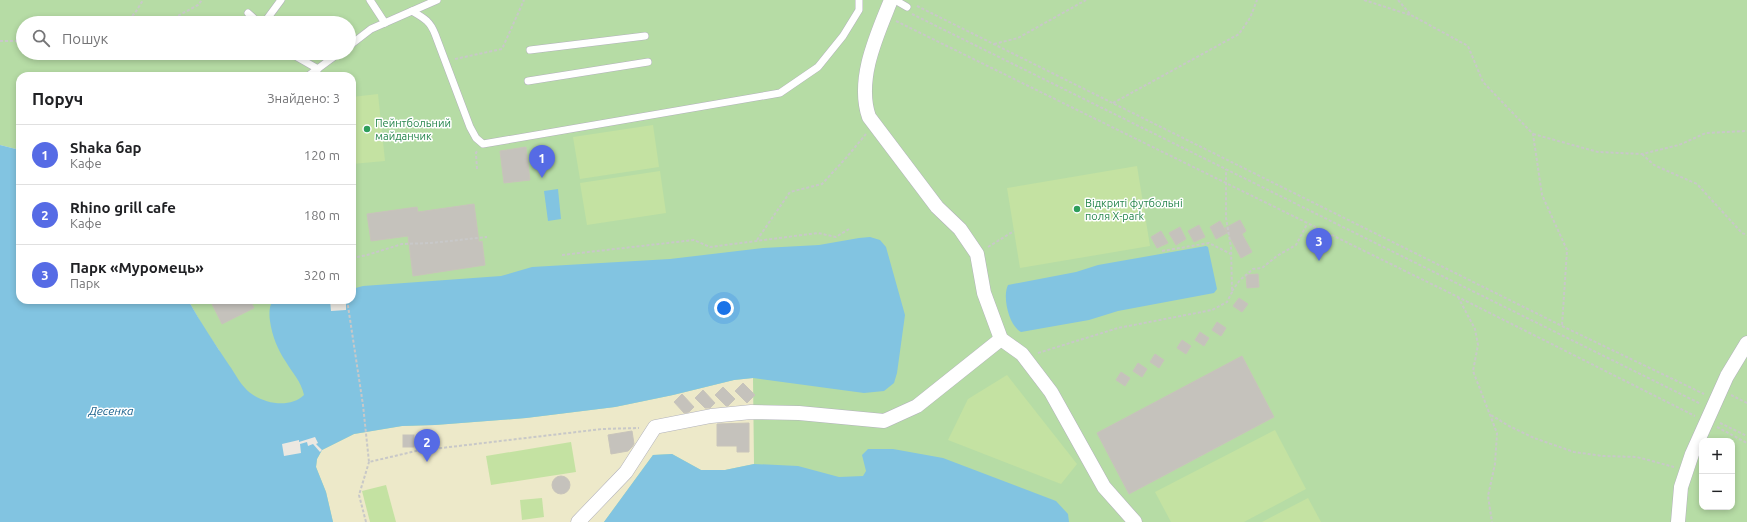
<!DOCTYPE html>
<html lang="uk">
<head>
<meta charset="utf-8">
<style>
	:root { --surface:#fff; --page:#f6f6f6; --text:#202124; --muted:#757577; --line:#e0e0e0; --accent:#566be5 }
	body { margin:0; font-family:Ubuntu,sans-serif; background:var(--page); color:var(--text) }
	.controls { position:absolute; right:12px; bottom:12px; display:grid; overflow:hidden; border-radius:8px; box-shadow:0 2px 6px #0003 }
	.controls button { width:36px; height:36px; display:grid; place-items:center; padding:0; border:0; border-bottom:1px solid var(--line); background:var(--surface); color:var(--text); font:20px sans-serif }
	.you { position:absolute; left:724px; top:308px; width:14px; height:14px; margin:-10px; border:3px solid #fff; border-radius:50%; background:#1a73e8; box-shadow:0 0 0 6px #1a73e833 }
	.badge { display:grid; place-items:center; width:26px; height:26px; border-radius:50%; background:var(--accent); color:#fff; font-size:13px; font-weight:700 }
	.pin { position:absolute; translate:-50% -33px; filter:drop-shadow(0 1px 2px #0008) }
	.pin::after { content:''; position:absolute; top:21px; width:14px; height:12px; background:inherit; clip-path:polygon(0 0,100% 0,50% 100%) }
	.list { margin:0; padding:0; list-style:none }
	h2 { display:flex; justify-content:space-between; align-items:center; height:52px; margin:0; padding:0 16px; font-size:17px }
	h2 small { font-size:13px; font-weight:400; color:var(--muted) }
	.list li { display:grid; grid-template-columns:26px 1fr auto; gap:12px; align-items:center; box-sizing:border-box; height:60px; padding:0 16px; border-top:1px solid var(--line) }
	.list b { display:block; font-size:15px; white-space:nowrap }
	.list p { margin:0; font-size:13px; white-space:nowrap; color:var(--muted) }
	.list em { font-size:13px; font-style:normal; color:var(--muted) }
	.icon { flex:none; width:22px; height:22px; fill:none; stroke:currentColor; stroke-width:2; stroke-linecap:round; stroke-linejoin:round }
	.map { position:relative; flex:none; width:1747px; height:522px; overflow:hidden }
	.search { position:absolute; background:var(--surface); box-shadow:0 2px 6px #0003; left:16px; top:16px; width:340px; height:44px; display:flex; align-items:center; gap:10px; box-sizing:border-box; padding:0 14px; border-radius:22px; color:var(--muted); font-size:15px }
	.panel { position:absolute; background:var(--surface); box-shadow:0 2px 6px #0003; left:16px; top:72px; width:340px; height:232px; border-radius:12px }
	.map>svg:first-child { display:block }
	.green { fill:#b6dca5; fill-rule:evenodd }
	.sand { fill:#ede9c9 }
	.pitch { fill:#c4e2a2 }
	.water { fill:#82c4e1 }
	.pier { fill:#ece8e1 }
	.building { fill:#c5c2bc; stroke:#c8c4bb }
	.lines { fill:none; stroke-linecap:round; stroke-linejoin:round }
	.lane-casing { stroke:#b2b2bb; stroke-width:8 }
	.street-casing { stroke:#b2b2bb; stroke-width:15 }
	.path { stroke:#c8c8c8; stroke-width:2; stroke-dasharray:3 2; stroke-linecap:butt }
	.lane { stroke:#fff; stroke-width:7 }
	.street { stroke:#fff; stroke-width:14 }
	.leisure-dot { fill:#2e9e5b; stroke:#fff; stroke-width:1.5 }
	.labels { text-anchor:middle; stroke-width:3; stroke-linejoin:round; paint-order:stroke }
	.leisure-label { font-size:11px; fill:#27864d; stroke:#fff; text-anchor:start }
	.water-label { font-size:12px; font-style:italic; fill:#1e648f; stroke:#fff }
</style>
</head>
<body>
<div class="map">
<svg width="1747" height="522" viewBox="0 0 1747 522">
	<rect width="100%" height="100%" fill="#ece8e1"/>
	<path class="green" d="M0 0H1747V522H250L219 350 205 330 188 300H352V76H20V150L0 145ZM23 23H349V53H23ZM1702 441H1732V507H1702Z"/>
	<path class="sand" d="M753 378 754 464 725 470H701L672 454 653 455 604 522H333L326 492 316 467 317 459 322 450 354 434 402 426 435 425 526 418 615 407 673 395 734 380Z"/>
	<g class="pitch">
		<path d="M378 94 385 161 352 164V97Z"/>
		<path d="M653 125 659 167 580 179 573 137Z"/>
		<path d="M1137 166 1150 246 1020 268 1007 188Z"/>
		<path d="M660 171 666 213 587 225 580 183Z"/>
		<path d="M1007 375 1077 464 1061 484 948 440 968 399Z"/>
		<path d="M1275 430 1306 489 1244 522H1171L1155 492Z"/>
		<path d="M571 442 576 472 491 485 486 456Z"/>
		<path d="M386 485 396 522H370L362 491Z"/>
		<path d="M542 498 544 517 522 520 520 500Z"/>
		<path d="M1308 498 1321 522H1262Z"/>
	</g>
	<g class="water">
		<path d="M0 145 20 150V300H188C201 323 215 344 229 365 235 373 239 382 245 388 258 403 289 410 304 395 301 381 293 374 286 362 278 350 272 336 270 321 269 314 269 306 273 300H352V289L363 286 501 276 532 267 670 259 763 248 819 245 859 238 870 237 880 240 886 247 905 315 897 373 894 383 884 391 864 393 753 378 734 380 673 395 615 407 526 418 435 425 402 426 354 434 322 450 317 459 316 467 326 492 333 522H0Z"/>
		<path d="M558 189 561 219 548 221 544 191Z"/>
		<path d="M1206 246 1208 247 1217 289 1214 293 1118 311 1089 320 1021 332C1009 326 1002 297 1008 285L1076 272 1098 265Z"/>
		<path d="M868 449H893L943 458 1056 501 1068 514 1069 522H604L653 455 672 454 701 470H725L754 464 798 466 839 477 863 476 866 471 862 455Z"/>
	</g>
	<g class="pier">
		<path d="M330 300H346V310L331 311Z"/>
		<path d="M315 437 318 443 316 444 322 450 320 452 313 444 308 446 307 442 300 444 301 453 284 456 282 444 299 440V442Z"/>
	</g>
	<g class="building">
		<path d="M526 147 530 180 504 183 500 151Z"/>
		<path d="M474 204 479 242 482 241 485 265 413 276 408 236 371 241 367 214 417 207 418 212Z"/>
		<path d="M1240 220 1246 231 1242 234 1252 252 1241 258 1225 228Z"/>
		<path d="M1220 221 1227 233 1216 239 1210 227Z"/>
		<path d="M1199 225 1205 237 1194 242 1188 231Z"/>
		<path d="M1180 227 1186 239 1176 245 1169 233Z"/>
		<path d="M1161 231 1168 243 1157 248 1151 237Z"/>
		<path d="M1258 274 1259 287 1247 288 1246 275Z"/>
		<path d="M1239 298 1248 304 1242 312 1233 306Z"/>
		<path d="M210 300H250L254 308 222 324Z"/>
		<path d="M1217 322 1226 328 1221 336 1212 330Z"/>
		<path d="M1200 332 1209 338 1204 346 1195 340Z"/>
		<path d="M1182 340 1191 346 1186 354 1177 348Z"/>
		<path d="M1155 354 1164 360 1159 368 1150 362Z"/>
		<path d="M1242 356 1274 417 1129 494 1097 433Z"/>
		<path d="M1138 363 1147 369 1142 377 1133 371Z"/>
		<path d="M1121 372 1130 378 1125 386 1116 380Z"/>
		<path d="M743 383 755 395 747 403 735 391Z"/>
		<path d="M723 387 735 399 728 406H726L715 395Z"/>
		<path d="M703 390 715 403 710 408H705L695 398Z"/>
		<path d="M682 394 694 407 689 412 684 413 674 402Z"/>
		<path d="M749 423V452H737V446H717V424Z"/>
		<path d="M632 431 634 444 632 447 628 451 611 454 608 435Z"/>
		<rect x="403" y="435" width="11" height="12"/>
		<circle cx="561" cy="485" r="9"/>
	</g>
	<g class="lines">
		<defs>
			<g id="lane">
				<path d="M370 0 385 23"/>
				<path d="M895 0 907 7"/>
				<path d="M412 11 437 0"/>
				<path d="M248 13 259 23"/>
				<path d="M264 23 281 0"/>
				<path d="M349 46 371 29 412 11C424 18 430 21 435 34L470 127 476 138 483 144 780 93 818 67 843 36 859 10V0"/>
				<path d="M530 50 645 36"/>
				<path d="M292 53 297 57 318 69"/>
				<path d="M308 76 339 53"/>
				<path d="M528 81 648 62"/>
			</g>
			<g id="street">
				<path d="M891 0C877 35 856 79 869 117L937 207 960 229 977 254 984 293 1001 339 1022 354 1051 392 1104 487 1135 522"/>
				<path d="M578 522 626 472 655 427 711 416 751 412 799 413 884 421 917 406 1001 339"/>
				<path d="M1678 522 1681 487 1692 454 1727 376 1747 343"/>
			</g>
		</defs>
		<use href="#lane" class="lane-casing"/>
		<use href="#street" class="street-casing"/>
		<g class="path">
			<path d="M1364 0 1410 15"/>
			<path d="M1398 0 1411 15 1468 46 1483 82 1533 134 1542 195 1567 250 1562 326"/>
			<path d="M917 6 1562 326 1704 394"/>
			<path d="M912 14 1701 404"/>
			<path d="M896 21 1458 297 1695 416"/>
			<path d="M125 23 135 13 143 0"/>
			<path d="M165 23 198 5 202 0"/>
			<path d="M0 41H23"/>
			<path d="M994 44 1018 38 1086 0"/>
			<path d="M455 59 502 49 524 0"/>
			<path d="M1113 103 1239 34 1250 18 1257 0"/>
			<path d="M1533 134 1598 152 1642 154 1679 145 1706 133 1747 131"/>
			<path d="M1642 154 1654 165 1697 184 1742 233 1747 235"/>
			<path d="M477 169 476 153 477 151"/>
			<path d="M757 240 790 192 822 184 846 158 866 134"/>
			<path d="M988 247 1014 231"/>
			<path d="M1162 251 1209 243 1231 254"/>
			<path d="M562 255 694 240 710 247 818 233 836 237 849 229"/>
			<path d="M352 258 367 255 402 244 431 243 487 237"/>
			<path d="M1232 291 1240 280 1253 269 1262 268 1277 256 1296 245 1307 224"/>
			<path d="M1458 297 1475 329 1478 345 1473 371 1497 433 1495 464 1488 496 1492 522"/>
			<path d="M348 300V306L363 405 369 462 416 451 602 429 639 428"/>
			<path d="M1038 353 1118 328 1212 310 1227 302 1232 292 1231 247 1226 218V169"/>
			<path d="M1731 395 1747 403"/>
			<path d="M1491 415 1509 426 1534 438 1574 452 1603 456 1637 457 1674 467"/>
			<path d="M1720 423 1747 436"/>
			<path d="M1717 427 1747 443"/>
			<path d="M366 522 359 495 369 462"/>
		</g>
		<use href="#lane" class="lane"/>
		<use href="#street" class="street"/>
	</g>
	<g class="leisure-dot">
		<circle cx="367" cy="129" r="4"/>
		<circle cx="1077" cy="209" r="4"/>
	</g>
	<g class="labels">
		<g class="leisure-label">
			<text x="375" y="127">Пейнтбольний<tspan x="375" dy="13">майданчик</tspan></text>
			<text x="1085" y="207">Відкриті футбольні<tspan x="1085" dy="13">поля X-park</tspan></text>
		</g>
		<g class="water-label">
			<text x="111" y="415">Десенка</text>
		</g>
	</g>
</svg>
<div class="controls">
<button>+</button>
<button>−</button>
</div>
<div class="you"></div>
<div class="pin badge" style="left:542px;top:178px">1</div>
<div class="pin badge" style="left:427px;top:462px">2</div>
<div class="pin badge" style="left:1319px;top:261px">3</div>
<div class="search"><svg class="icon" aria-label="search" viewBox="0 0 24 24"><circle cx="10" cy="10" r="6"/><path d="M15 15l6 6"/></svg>Пошук</div>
<section class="panel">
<h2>Поруч<small>Знайдено: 3</small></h2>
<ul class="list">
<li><span class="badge">1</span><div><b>Shaka бар</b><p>Кафе</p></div><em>120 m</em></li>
<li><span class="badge">2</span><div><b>Rhino grill cafe</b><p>Кафе</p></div><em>180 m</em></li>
<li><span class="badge">3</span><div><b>Парк «Муромець»</b><p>Парк</p></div><em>320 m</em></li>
</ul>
</section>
</div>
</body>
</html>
